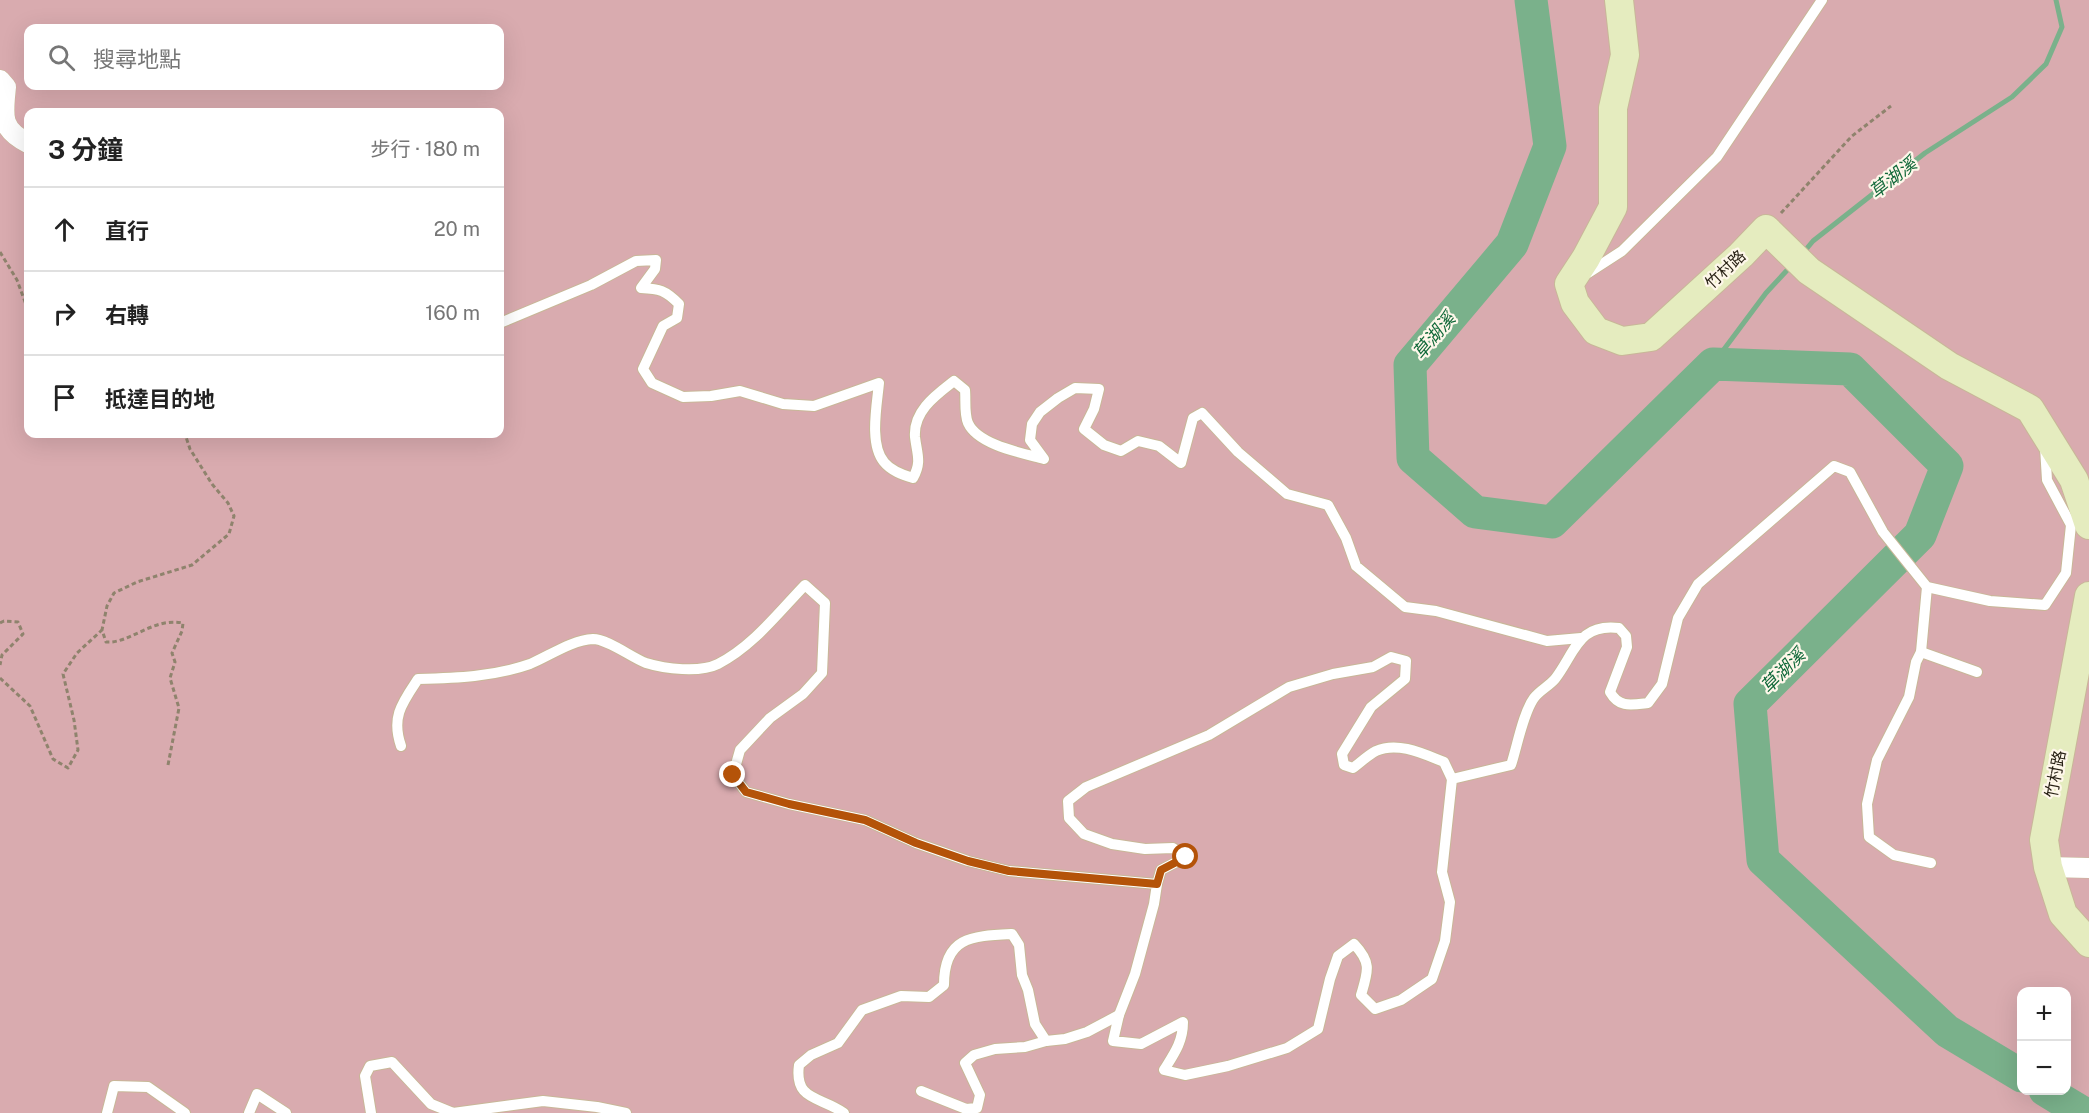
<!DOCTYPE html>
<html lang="zh-TW">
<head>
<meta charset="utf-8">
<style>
	:root { --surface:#fff; --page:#f2f2f2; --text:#222; --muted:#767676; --line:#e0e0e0 }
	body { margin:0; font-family:"Public Sans","Noto Sans TC",sans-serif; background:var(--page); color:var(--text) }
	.controls { position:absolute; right:18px; bottom:18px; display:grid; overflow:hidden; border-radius:12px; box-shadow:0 6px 24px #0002 }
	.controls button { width:54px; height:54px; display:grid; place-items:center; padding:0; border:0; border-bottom:2px solid var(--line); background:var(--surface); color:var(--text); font:30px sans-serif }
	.stop { position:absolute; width:18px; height:18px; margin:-14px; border:4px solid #b45309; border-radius:50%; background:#fff }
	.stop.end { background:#b45309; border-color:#fff; box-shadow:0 2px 6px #0008 }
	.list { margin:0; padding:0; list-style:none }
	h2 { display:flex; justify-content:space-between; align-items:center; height:78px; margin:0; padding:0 24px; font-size:26px }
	h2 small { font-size:20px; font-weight:400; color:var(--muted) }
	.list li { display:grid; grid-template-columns:39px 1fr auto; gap:18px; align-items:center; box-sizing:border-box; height:84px; padding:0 24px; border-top:2px solid var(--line) }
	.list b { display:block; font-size:22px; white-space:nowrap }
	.list em { font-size:20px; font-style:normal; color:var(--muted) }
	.icon { flex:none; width:33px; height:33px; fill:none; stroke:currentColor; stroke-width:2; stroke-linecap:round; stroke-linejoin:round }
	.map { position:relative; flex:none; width:2089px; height:1113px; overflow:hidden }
	.search { position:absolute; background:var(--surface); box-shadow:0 6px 24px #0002; left:24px; top:24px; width:480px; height:66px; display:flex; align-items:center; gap:15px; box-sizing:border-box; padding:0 21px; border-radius:12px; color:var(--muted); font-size:22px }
	.panel { position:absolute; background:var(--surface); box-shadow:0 6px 24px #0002; left:24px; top:108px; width:480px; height:330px; border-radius:12px }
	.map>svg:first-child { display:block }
	.green { fill:#d9abaf; fill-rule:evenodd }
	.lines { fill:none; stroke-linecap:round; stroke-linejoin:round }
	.stream { stroke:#7ab18b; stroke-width:5 }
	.river { stroke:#7ab18b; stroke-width:33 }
	.lane-casing { stroke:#c8b798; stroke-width:12 }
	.street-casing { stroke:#c8b798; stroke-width:21 }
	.secondary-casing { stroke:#c8b798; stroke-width:30 }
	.path { stroke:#8f836d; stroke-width:3; stroke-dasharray:4.5 3; stroke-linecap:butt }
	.lane { stroke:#fff; stroke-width:10 }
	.street { stroke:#fff; stroke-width:20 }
	.secondary { stroke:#e5ecbf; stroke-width:28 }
	.route { stroke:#b45309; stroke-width:8 }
	.labels { text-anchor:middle; stroke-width:4.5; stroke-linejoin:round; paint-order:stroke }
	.street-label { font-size:16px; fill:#261f13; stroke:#fef7ea }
	.water-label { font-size:18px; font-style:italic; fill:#0f6838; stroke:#fef7ea }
</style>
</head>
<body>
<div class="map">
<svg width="2089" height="1113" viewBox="0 0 2089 1113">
	<rect width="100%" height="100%" fill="#fae9c8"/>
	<path class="green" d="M0 0H2089V1113H0ZM28 28H500V86H28ZM28 112H500V434H28ZM2022 992H2066V1090H2022Z"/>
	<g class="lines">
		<g class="stream">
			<path d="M1803 253 1813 241 1925 153 2012 97 2046 64 2062 27 2056 0"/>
			<path d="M1713 364 1766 293 1791 266"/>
		</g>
		<g class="river">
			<path d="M1531 0 1550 146 1512 244 1410 365 1413 458 1475 512 1552 522 1713 364 1850 369 1947 466 1920 535 1750 704 1763 860 1947 1031 2022 1076"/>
			<path d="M2045 1090 2083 1113"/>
		</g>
		<defs>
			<g id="lane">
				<path d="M1588 273 1622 251 1717 157 1822 0"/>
				<path d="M500 323 591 285 636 261 656 260 655 269 641 288C660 289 665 290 679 304L677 318 663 326 643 369 652 383 683 397 711 396 740 391 783 404 814 406 879 383C877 405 869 444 884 462 891 471 903 475 913 478 922 462 917 454 915 437 913 411 936 395 954 381L965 390C966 399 964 414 968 423 978 445 1022 453 1044 459L1030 440 1032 424 1040 412 1058 398 1075 388 1099 389 1094 409 1084 429 1104 445 1121 451 1138 441 1159 446 1181 463 1193 418 1202 413 1238 452 1287 494 1328 505 1346 538 1356 566 1405 607 1436 611 1547 641 1581 638"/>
				<path d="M1927 587 1921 652 1916 662 1909 697 1877 760 1867 804 1869 837 1894 855 1931 863"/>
				<path d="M1921 652 1977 672"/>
				<path d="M401 746C391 717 402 703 418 679 456 678 493 677 530 664 549 656 572 640 593 639 608 639 632 658 646 663 665 669 700 673 718 664 753 646 778 613 805 585L825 603 822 673 803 694 770 718 740 750 733 775 746 792 789 804 865 820 916 843 968 861 1009 871 1157 884 1154 904 1135 974 1119 1015 1113 1041 1141 1044 1183 1022C1183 1042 1174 1054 1164 1070L1185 1075 1228 1066 1287 1048 1318 1029 1330 979 1338 956 1354 944C1372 963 1368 971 1361 995L1375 1009 1401 1000 1432 979 1445 941 1450 902 1442 872 1452 779 1511 765C1517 747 1523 713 1534 698 1539 691 1549 686 1555 679 1575 653 1578 623 1619 628L1626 636 1627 647 1610 692C1619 708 1631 705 1648 703L1662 684 1678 618 1698 584 1834 466 1850 472 1883 532 1927 587 1990 601 2045 605 2066 573 2071 525 2047 480 2045 447"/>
				<path d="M1157 884 1161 870 1186 857 1173 848 1145 849 1112 844 1084 834 1069 818 1068 801 1086 787 1209 735 1289 687 1333 674 1373 667 1391 657 1406 661 1405 679 1371 707 1342 754 1344 765 1353 768C1360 763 1368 755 1376 751 1398 741 1424 754 1444 762L1452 779"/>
				<path d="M921 1091 966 1109 977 1108 980 1095 965 1063 974 1055 995 1049 1025 1047 1046 1041 1065 1039 1087 1032 1119 1015"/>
				<path d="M107 1113 114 1086 148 1087 185 1113"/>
				<path d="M249 1113 257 1094 286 1113"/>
				<path d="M371 1113 365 1076 370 1066 392 1062 431 1104 453 1113 543 1101 597 1107 626 1113"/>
				<path d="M844 1113C820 1096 794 1101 799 1065L811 1055 838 1043 862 1010 901 996 929 997 944 985C944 937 971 936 1012 934L1019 945 1022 975 1028 990 1035 1024 1046 1041"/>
			</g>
			<g id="street">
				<path d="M0 80 6 87C3 116 0 129 28 143"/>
				<path d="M2048 867 2089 868"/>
			</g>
			<g id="secondary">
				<path d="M1619 0 1625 55 1613 108V207L1586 258 1569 284 1575 303 1596 331 1622 341 1651 337 1741 255 1766 229 1809 271 1949 366 2030 409 2074 480 2089 525"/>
				<path d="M2089 596 2044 840 2048 867 2063 914 2089 943"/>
			</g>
		</defs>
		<use href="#lane" class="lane-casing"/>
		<use href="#street" class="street-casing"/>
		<use href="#secondary" class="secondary-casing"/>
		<g class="path">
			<path d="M1781 213 1852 136 1891 106"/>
			<path d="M0 252 17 280 28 310"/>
			<path d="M0 623 4 621 18 622 23 634 2 655 0 665"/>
			<path d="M0 678 30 706 53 759 68 768 78 750 74 720 63 674 77 653 102 630"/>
			<path d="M168 765 179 708 170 678 175 662 172 653 182 631 183 623C153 617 130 644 106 642L102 630 107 606 114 593 137 582 192 565 229 534 234 516 228 503 212 484 190 449 185 434"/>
		</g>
		<use href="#lane" class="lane"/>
		<use href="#street" class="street"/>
		<use href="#secondary" class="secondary"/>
	</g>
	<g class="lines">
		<path class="route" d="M733 775 746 792 789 804 865 820 916 843 968 861 1009 871 1157 884 1161 870 1186 857"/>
	</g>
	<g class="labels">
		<g class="street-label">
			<text transform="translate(1725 269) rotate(-43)" y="6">竹村路</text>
			<text transform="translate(2055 774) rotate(-79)" y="6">竹村路</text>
		</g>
		<g class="water-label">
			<text transform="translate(1893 178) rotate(-38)" y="6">草湖溪</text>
			<text transform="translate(1434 336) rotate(-50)" y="6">草湖溪</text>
			<text transform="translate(1783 671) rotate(-45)" y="6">草湖溪</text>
		</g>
	</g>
</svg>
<div class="controls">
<button>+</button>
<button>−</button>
</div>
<div class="stop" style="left:1186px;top:857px"></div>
<div class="stop end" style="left:733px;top:775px"></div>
<div class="search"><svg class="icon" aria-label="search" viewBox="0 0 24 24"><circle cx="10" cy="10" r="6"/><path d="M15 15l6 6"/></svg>搜尋地點</div>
<section class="panel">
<h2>3 分鐘<small>步行 · 180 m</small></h2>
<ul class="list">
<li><svg class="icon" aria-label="ahead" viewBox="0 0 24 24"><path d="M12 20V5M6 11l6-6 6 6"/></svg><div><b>直行</b></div><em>20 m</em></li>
<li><svg class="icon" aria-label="right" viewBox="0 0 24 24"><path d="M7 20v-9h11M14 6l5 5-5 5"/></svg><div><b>右轉</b></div><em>160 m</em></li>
<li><svg class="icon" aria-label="arrive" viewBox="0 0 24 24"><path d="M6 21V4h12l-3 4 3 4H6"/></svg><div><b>抵達目的地</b></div></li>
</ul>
</section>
</div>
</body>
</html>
